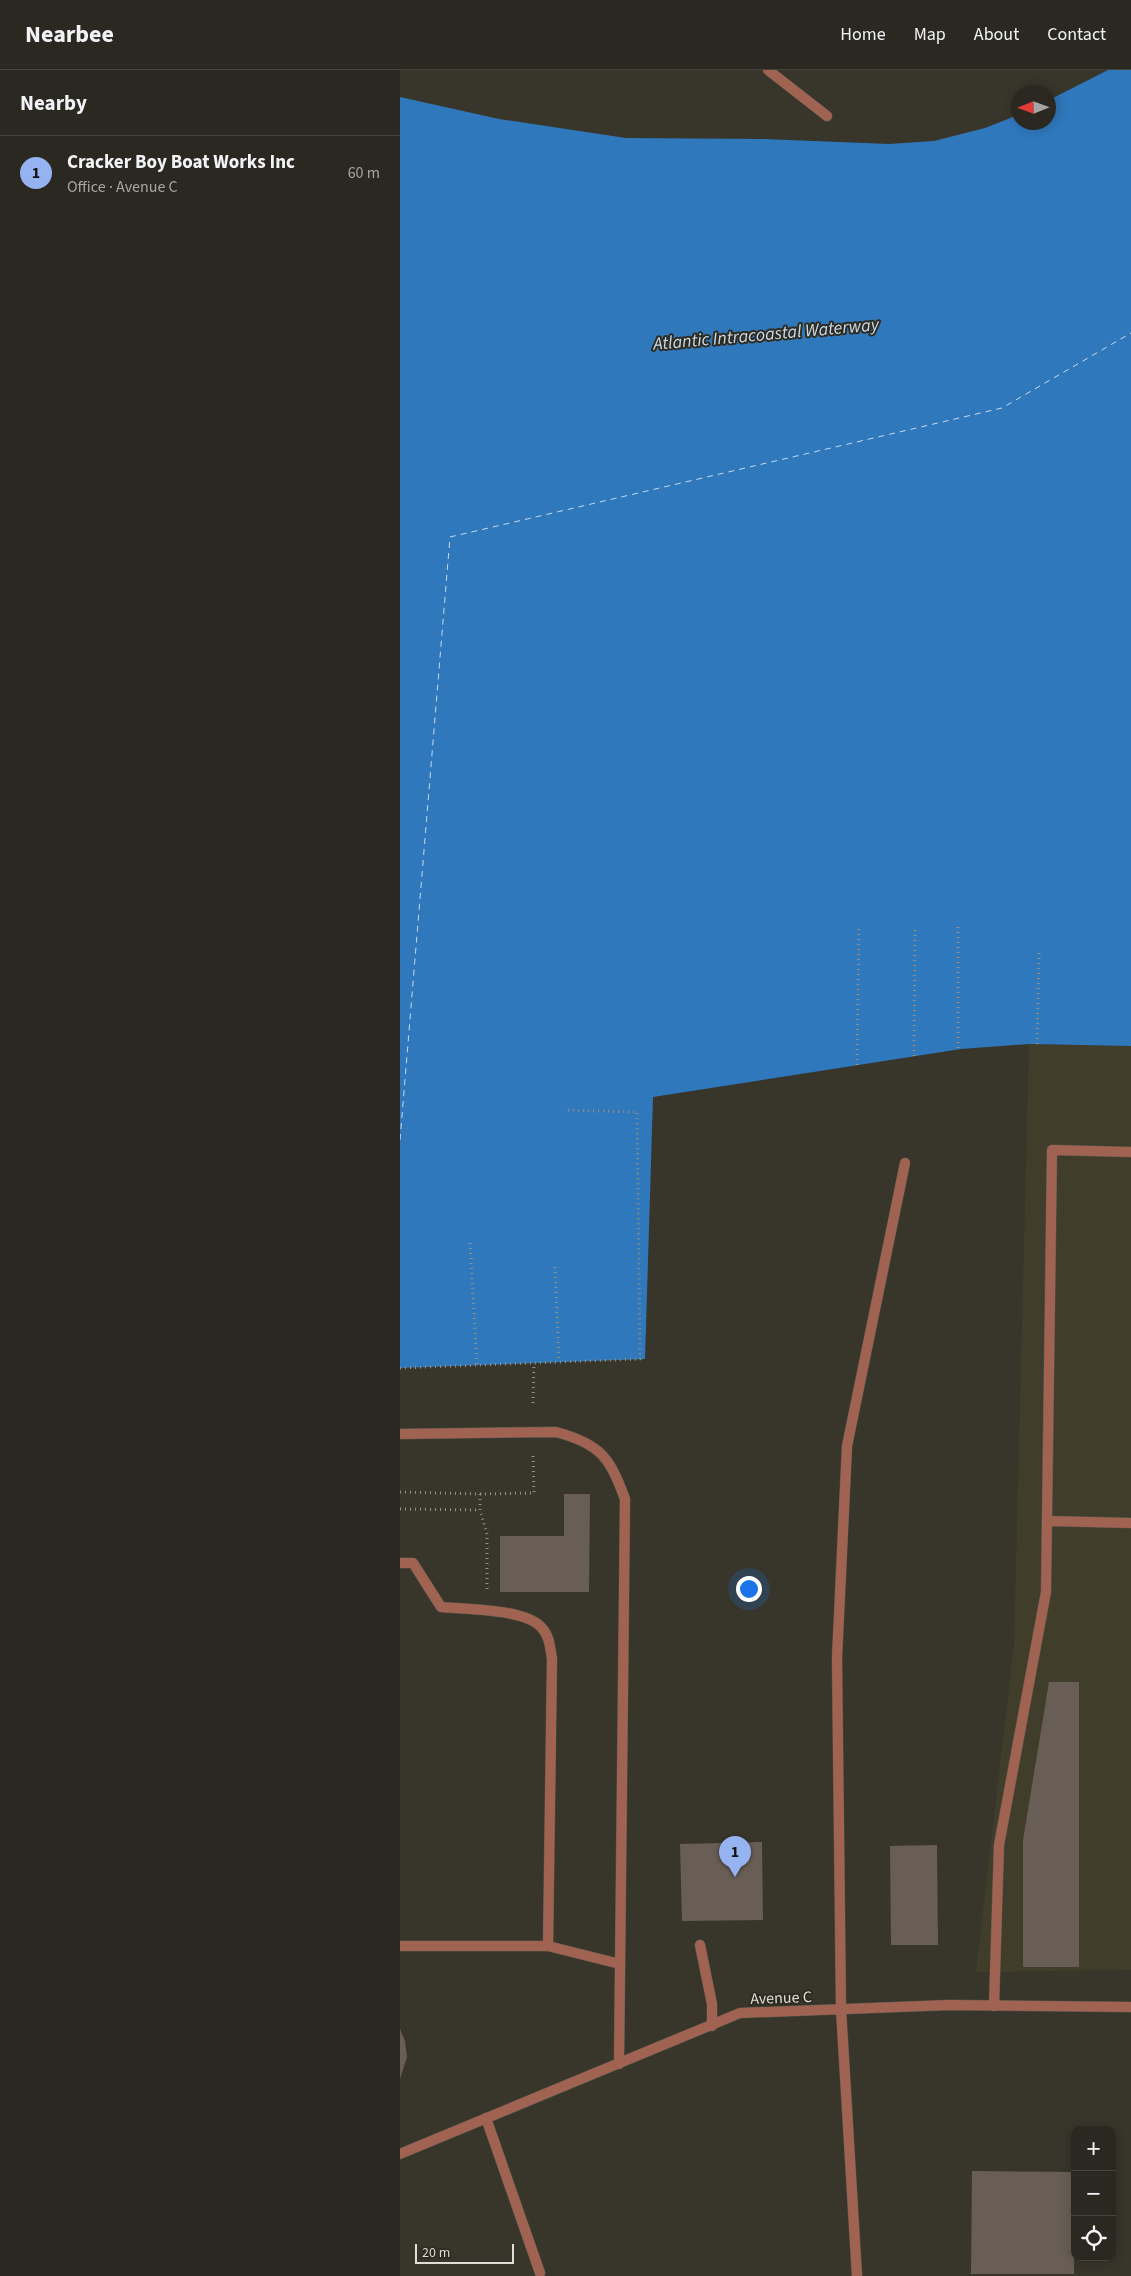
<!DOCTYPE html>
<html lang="en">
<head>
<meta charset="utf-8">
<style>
	:root { --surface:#2a2820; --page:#323029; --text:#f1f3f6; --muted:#a5a6a5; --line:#46443e; --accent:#95b2f1 }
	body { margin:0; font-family:"Source Sans 3",sans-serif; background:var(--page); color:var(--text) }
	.controls { position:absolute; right:15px; bottom:15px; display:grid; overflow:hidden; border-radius:10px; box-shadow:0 2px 12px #0003 }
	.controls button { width:45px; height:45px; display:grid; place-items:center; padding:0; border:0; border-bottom:1px solid var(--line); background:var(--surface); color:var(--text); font:25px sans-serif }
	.compass { position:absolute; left:611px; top:15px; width:45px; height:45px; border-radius:50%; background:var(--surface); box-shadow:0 2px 12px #0003; rotate:269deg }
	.scale { position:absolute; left:15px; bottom:12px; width:99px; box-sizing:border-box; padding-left:5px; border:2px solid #dfded7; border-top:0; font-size:14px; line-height:18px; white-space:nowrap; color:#dfded7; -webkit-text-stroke:4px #2e2c21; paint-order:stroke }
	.you { position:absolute; left:348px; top:1518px; width:18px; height:18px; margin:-12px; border:4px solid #fff; border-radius:50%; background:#1a73e8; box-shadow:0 0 0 8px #1a73e833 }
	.badge { display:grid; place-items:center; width:32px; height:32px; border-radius:50%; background:var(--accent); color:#111; font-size:16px; font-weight:700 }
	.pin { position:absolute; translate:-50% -41px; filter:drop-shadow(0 1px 2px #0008) }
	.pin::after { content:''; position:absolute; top:26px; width:18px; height:15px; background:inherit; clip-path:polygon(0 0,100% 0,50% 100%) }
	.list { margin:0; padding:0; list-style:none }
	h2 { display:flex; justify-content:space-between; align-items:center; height:65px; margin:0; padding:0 20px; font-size:21px }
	h2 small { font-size:16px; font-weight:400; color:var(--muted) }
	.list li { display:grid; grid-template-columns:32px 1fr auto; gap:15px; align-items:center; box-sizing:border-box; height:75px; padding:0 20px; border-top:1px solid var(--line) }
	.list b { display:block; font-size:19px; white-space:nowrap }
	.list p { margin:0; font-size:16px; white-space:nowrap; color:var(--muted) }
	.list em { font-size:16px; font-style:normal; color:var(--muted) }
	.icon { flex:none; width:28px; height:28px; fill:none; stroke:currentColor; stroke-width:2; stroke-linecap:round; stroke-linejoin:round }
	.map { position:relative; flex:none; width:731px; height:2206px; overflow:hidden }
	header { display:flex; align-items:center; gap:30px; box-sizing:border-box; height:70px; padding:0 25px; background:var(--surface); border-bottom:1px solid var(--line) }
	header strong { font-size:24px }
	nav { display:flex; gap:28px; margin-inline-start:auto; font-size:18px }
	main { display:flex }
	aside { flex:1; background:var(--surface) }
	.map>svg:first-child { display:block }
	.built { fill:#403d2b }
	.water { fill:#2f78bc }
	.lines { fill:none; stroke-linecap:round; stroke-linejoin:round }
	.ferry { stroke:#c9daec; stroke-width:1; stroke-dasharray:6 5; stroke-linecap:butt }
	.building { fill:#685e55 }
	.service-casing { stroke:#56544a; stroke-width:11 }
	.minor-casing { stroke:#56544a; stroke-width:11 }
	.path { stroke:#929087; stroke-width:3; stroke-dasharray:1 4; stroke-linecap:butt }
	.service { stroke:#a06352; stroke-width:10 }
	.minor { stroke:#a06352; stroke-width:10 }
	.labels { text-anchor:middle; stroke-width:4; stroke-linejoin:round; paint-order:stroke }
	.street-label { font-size:16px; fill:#dfded7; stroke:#2e2c21 }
	.water-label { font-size:18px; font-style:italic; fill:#c9daec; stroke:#2e2c21 }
</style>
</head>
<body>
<header>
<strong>Nearbee</strong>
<nav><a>Home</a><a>Map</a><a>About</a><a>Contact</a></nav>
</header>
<main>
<aside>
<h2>Nearby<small></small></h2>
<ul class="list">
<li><span class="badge">1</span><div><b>Cracker Boy Boat Works Inc</b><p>Office · Avenue C</p></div><em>60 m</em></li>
</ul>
</aside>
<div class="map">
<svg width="731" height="2206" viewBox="0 0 731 2206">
	<rect width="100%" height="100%" fill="#38362b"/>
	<path class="built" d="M629 974 731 976V1900L576 1902 614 1575Z"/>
	<path class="water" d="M708 0H731V976L629 974 561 979 253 1027 245 1289 0 1298V27L99 49 226 68 363 69 489 74 534 71 585 58 618 45V52H648L649 30Z"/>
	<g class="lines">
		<path class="ferry" d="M0 1070 50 467 602 338 731 263"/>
	</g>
	<g class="building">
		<path d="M164 1424H190L189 1522H100V1466H164Z"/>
		<path d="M649 1612H679V1897H623V1770Z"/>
		<path d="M362 1772 363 1850 282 1851 280 1774Z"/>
		<path d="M537 1775 538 1875H491L490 1776Z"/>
		<path d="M0 1959 5 1971 7 1987 0 2009Z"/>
		<path d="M572 2101 675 2102 674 2204H571Z"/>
	</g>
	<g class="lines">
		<defs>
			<g id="service">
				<path d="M368 0 427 46"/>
				<path d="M0 1364 156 1362C201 1374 210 1388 225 1429L219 1994"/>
				<path d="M647 1451 731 1453"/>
				<path d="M0 1493H13L41 1537C65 1539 125 1539 141 1557 150 1566 150 1578 152 1589L148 1876"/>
				<path d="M300 1875 312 1934V1956"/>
				<path d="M0 1876H148L220 1894"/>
				<path d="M594 1936 599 1775 646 1522 652 1080 731 1082"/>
				<path d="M86 2048 140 2203"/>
				<path d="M457 2206 441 1939 437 1588 447 1376 505 1093"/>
			</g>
			<path id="minor" d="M0 2084 340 1943 549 1935 731 1937"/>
		</defs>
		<use href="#service" class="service-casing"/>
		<use href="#minor" class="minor-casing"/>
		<g class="path">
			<path d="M558 857V979"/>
			<path d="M637 974 639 882"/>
			<path d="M514 986 515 856"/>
			<path d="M457 995 459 855"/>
			<path d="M70 1173 77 1294"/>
			<path d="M155 1197 159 1292"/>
			<path d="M0 1298 240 1289 237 1042 164 1040"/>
			<path d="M133 1333 134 1293"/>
			<path d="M0 1422 80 1424V1440L87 1464V1519"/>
			<path d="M80 1424 134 1423 133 1384"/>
			<path d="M0 1439 79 1440"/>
		</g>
		<use href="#service" class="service"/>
		<use href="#minor" class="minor"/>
	</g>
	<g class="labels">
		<g class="street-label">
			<text transform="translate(381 1927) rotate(-2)" y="6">Avenue C</text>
		</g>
		<g class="water-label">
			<text transform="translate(366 264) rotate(-5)" y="6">Atlantic Intracoastal Waterway</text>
		</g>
	</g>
</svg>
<div class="controls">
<button>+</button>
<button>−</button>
<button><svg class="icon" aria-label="locate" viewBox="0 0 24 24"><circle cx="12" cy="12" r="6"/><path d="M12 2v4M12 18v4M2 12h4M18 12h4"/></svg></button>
</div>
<svg class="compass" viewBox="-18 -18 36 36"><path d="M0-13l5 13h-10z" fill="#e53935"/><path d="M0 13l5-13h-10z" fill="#a5a6a5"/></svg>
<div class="scale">20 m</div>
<div class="you"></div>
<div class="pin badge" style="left:335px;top:1807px">1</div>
</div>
</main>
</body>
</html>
